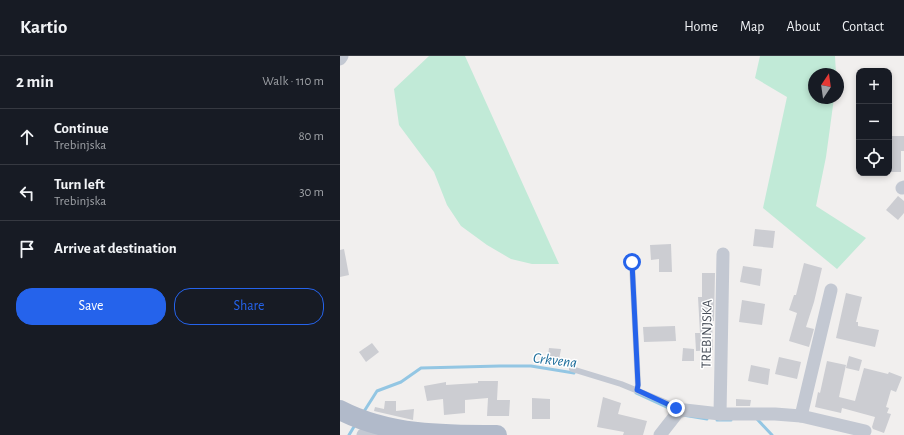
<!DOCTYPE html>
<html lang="en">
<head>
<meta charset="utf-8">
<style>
	:root { --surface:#171b24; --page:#242831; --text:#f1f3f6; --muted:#9ea1a6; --line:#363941; --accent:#2563eb }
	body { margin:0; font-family:"Alegreya Sans",sans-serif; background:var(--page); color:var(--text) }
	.controls { position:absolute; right:12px; top:12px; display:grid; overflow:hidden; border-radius:8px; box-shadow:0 2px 6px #0003 }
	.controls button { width:36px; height:36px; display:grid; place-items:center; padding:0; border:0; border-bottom:1px solid var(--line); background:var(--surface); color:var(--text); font:20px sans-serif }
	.compass { position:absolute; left:468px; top:12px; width:36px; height:36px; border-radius:50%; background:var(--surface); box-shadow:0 2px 6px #0003; rotate:13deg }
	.stop { position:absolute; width:12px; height:12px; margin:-9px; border:3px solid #2563eb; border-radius:50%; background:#fff }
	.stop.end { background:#2563eb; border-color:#fff; box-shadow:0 1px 4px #0008 }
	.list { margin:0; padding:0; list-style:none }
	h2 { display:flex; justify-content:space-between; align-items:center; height:52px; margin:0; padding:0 16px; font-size:17px }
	h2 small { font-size:13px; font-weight:400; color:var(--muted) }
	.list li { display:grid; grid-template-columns:26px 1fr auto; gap:12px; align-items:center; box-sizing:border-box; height:56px; padding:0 16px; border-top:1px solid var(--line) }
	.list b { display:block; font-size:15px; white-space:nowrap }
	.list p { margin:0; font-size:13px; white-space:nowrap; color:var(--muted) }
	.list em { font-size:13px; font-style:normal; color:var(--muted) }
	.actions { display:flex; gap:8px; padding:12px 16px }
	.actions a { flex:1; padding:9px 0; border:1px solid var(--accent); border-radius:16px; text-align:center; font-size:14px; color:var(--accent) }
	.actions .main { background:var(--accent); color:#fff }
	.icon { flex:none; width:22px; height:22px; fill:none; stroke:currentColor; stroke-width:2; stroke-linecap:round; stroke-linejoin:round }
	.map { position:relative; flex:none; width:564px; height:379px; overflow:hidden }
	header { display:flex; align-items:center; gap:24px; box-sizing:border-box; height:56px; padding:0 20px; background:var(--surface); border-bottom:1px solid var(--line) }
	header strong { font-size:19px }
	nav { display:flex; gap:22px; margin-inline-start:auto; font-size:14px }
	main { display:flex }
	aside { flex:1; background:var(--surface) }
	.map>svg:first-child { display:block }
	.green { fill:#c1ead7 }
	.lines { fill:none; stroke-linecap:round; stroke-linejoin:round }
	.stream { stroke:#93c6e3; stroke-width:3 }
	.building { fill:#cccdd2 }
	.service { stroke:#c3c8d2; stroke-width:6 }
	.minor { stroke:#c3c8d2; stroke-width:13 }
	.primary { stroke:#b1baca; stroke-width:20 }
	.route { stroke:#2563eb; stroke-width:5 }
	.labels { text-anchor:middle; stroke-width:3; stroke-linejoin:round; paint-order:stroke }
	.street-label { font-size:14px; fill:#484f5a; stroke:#fff }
	.water-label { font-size:15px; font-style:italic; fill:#1b6c9a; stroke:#fff }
</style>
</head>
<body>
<header>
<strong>Kartio</strong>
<nav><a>Home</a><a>Map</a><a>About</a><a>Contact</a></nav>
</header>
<main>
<aside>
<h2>2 min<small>Walk · 110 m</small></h2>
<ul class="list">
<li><svg class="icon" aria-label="ahead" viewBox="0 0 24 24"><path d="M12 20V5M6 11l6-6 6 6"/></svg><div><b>Continue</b><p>Trebinjska</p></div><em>80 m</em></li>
<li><svg class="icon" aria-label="left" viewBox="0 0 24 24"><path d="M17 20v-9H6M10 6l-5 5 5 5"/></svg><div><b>Turn left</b><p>Trebinjska</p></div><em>30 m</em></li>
<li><svg class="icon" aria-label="arrive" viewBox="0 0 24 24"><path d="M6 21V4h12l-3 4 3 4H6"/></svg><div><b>Arrive at destination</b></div></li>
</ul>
<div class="actions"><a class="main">Save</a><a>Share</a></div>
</aside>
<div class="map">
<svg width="564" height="379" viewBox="0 0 564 379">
	<rect width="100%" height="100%" fill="#f1efee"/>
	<g class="green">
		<path d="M89 0H125L219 208H192L171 203 147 189 121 170 107 149 94 116 59 69 54 33Z"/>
		<path d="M420 0H495L496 18H474V42H494L486 101 476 150 526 182 497 213 423 152 447 41 415 22Z"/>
	</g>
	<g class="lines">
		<g class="stream">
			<path d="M296 337 335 355"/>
			<path d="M23 357 37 335 61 326 81 312 160 310H191L234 317"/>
			<path d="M343 359 367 363"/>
			<path d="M417 363 432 379"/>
			<path d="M377 364H391"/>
			<path d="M9 379 15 369"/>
		</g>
	</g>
	<g class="building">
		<path d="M550 80H564V95H561V116H549V100H551Z"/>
		<path d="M558 140 564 145V157L558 164 546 154Z"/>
		<path d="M415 173 435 175 433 192 413 190Z"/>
		<path d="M331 188 332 216H319V203L311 204 310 189Z"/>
		<path d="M4 193 9 219 0 221V194Z"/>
		<path d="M464 207 482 212 474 246 466 271 474 273 469 291 449 285 457 257 449 254 454 239H456Z"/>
		<path d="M403 210 422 213 420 230 400 226Z"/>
		<path d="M362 217H375L374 265H372L373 294 356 295 355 277H360L358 241H362Z"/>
		<path d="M506 237 522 241 516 266H518V270L539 274 535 291 496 282Z"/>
		<path d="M402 244 425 248 422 269 399 266Z"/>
		<path d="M335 270 336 285 304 286 303 271Z"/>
		<path d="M32 287 39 296 26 306 19 296Z"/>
		<path d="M209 292 221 293 218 309 207 307Z"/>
		<path d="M343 292 354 293V305H342Z"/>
		<path d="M509 300 522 304 519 315 506 312Z"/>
		<path d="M439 301 461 306 457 323 435 318Z"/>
		<path d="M487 305 506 309 499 341 515 345 524 312 548 318 549 316 562 321 556 336 551 334 546 351 549 352 547 357 551 358 544 377 533 373 532 371 535 361 502 352 501 357 475 351 478 336 480 337Z"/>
		<path d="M411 309 430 313 428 329 408 325Z"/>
		<path d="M138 325H158L157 344H170L169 360H147L148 342 125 344V357L104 359 103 343 87 345 84 330 106 326V329L121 328 138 327Z"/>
		<path d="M263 341 281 347 278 358 307 365 303 379H283L284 376 257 371Z"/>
		<path d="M192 342 210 343V363H192Z"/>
		<path d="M396 343 411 344 410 350H396Z"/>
		<path d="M45 345H56V355L74 353 73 364 34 355 35 351 44 353Z"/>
	</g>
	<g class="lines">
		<g class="service">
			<path d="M292 207 298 329 297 334"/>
			<path d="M232 313 281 328 337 351 341 355"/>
		</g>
		<g class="minor">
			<path d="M0 3 2 0"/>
			<path d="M562 132 564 131"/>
			<path d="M380 358 383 198"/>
			<path d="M461 360 491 234"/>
			<path d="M23 379 46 371"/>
			<path d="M320 379 338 356 345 354 380 358H435L461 360 525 375"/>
		</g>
		<path class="primary" d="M0 354C48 379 104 379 157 379"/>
	</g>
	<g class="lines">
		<path class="route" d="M292 206 298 329 297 334 336 352"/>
	</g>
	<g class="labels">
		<g class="street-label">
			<text transform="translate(366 278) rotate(-89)" y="5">TREBINJSKA</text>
		</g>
		<g class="water-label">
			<text transform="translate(215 304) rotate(7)" y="5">Crkvena</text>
		</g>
	</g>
</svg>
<div class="controls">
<button>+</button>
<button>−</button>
<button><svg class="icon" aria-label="locate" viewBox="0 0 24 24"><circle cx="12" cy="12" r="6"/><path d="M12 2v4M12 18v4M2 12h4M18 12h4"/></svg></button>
</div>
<svg class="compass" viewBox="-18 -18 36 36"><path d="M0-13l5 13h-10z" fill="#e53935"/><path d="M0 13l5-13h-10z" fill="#9ea1a6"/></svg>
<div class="stop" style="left:292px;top:206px"></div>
<div class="stop end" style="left:336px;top:352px"></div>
</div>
</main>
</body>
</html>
